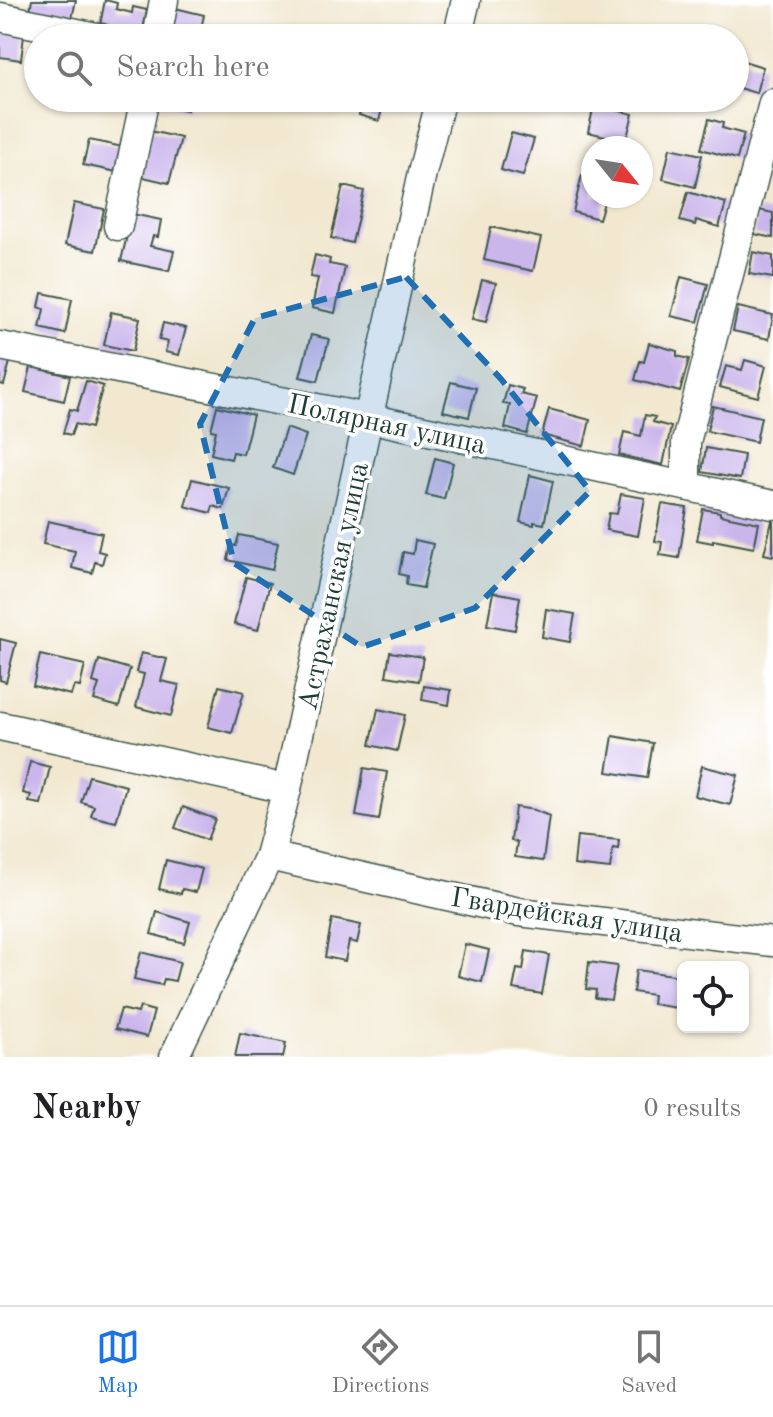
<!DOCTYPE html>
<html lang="en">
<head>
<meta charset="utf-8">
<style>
	:root { --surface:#fff; --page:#f6f6f6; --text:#202124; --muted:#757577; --line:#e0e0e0; --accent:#1a73e8 }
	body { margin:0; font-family:"Old Standard TT",serif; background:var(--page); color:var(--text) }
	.controls { position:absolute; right:24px; bottom:24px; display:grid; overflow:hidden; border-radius:12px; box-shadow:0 2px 6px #0004 }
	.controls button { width:72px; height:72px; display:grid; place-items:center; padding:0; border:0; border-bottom:2px solid var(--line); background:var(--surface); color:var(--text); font:40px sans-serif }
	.compass { position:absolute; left:581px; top:136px; width:72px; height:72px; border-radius:50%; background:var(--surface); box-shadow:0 2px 6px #0004; rotate:120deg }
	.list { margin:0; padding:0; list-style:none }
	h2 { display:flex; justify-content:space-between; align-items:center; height:104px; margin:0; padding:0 32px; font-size:34px }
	h2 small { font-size:26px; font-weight:400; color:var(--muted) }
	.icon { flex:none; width:44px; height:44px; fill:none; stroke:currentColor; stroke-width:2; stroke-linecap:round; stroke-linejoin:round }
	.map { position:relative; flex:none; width:773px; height:1057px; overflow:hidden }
	.search { position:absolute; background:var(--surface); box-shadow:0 2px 6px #0004; left:24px; right:24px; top:24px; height:88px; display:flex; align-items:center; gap:20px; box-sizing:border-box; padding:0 28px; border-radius:44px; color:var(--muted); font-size:30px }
	.sheet { height:248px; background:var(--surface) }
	nav { display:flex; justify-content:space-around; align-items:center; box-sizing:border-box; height:112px; border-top:2px solid var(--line); background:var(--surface); font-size:22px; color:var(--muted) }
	nav a { display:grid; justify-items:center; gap:4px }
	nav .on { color:var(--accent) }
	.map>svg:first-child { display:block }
	.building { fill:#cbb6ec }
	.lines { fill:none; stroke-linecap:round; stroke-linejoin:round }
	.minor-casing { stroke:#3f574b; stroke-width:31 }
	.minor { stroke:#fff; stroke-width:28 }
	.marked { fill:#1f6fb2; fill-opacity:0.2; stroke:#1f6fb2; stroke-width:6; stroke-dasharray:16 10; stroke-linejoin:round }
	.labels { text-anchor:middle; stroke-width:7; stroke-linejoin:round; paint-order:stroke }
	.street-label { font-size:28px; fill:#1f3d34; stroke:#fff }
</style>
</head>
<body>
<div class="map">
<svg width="773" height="1057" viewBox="0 0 773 1057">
	<rect width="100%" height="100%" fill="#fff"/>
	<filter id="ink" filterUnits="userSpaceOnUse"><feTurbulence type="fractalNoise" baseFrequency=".0125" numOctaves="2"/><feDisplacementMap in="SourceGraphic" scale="16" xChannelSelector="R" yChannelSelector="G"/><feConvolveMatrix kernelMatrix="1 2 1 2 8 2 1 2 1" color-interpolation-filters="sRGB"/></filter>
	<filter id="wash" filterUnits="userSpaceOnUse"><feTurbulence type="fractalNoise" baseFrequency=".006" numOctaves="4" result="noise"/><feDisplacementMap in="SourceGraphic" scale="32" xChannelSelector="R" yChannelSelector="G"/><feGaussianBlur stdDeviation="1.8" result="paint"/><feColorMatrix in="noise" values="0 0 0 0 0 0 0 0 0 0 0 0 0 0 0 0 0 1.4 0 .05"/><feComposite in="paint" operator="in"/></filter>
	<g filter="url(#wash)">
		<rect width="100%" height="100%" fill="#f2e8d0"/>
		<g id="blocks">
			<g class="building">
				<path d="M32 0H76L71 23 29 15Z"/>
				<path d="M105 0 117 3 116 9 132 13 133 7 147 10 141 38 99 30Z"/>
				<path d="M175 8 204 15 199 38H173L175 30 170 29Z"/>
				<path d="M0 24 25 27 21 60 0 57Z"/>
				<path d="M364 27 383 31 381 38H362Z"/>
				<path d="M735 56 740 57V60L763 67 756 93 735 87Z"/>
				<path d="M108 98H133L131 107 107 103Z"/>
				<path d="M158 98H190L187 110 157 103Z"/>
				<path d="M357 98H385L379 121 359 115 362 104 356 103Z"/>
				<path d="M594 105 633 114 626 141 588 132Z"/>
				<path d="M709 119 723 123 722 128 744 134 737 159 701 149Z"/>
				<path d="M146 130 181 138 169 183 135 175Z"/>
				<path d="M511 133 534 139 523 176 501 170Z"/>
				<path d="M89 140 123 147 117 172 83 165Z"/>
				<path d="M670 148 702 155 695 187 663 179Z"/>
				<path d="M582 175 593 178V196H606L599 219 573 212Z"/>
				<path d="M343 186 364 191 352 243 331 238Z"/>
				<path d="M688 192 726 203 719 227 696 220 695 225 680 221Z"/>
				<path d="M74 203 104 209 95 251 65 245Z"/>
				<path d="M759 210 773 213V238L754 234Z"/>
				<path d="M132 214 161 220 158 237 153 236 150 246 174 251 169 271 121 261Z"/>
				<path d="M491 227 541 238 533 271 484 260Z"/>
				<path d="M753 252 773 256V278L749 274Z"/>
				<path d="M315 255 330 259 329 264 345 267 335 313 312 308 318 278 310 277Z"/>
				<path d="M681 277 708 284 698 322 671 316Z"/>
				<path d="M482 280 496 283 486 322 472 319Z"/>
				<path d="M42 293 72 299 65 334 40 328 44 309 39 307Z"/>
				<path d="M738 307 773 315 769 339 733 331Z"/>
				<path d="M111 312 140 318 133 351 104 345Z"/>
				<path d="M163 323 186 328 179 355 165 352 168 342 159 340Z"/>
				<path d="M311 335 329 339 318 381 300 377Z"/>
				<path d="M649 343 677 351V356L689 359 680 392 635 380 640 361 644 362Z"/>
				<path d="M0 359 10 362 4 385 0 384Z"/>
				<path d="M745 360 766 366 758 397 720 387 726 366 742 370Z"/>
				<path d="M31 367 70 376 64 401 25 392Z"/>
				<path d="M86 381 103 386 91 428 75 424 71 435 63 433 70 409 77 411Z"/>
				<path d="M451 382 476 388 469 417 443 411Z"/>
				<path d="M508 385 523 389 521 394 537 398 527 434 505 428 510 405 503 404Z"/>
				<path d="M217 406 253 415 243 454 233 452 231 459 211 454 216 431 211 430Z"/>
				<path d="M713 406 761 417 756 442 707 431Z"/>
				<path d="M549 409 590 420 584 446 542 435Z"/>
				<path d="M645 415 655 417 653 422 671 427 663 465 619 455 624 432 641 436Z"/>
				<path d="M286 428 306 435 293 475 273 468Z"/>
				<path d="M706 448 744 455 740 479 702 472Z"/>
				<path d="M435 458 453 463 444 499 426 495Z"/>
				<path d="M530 475 553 481 544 524 534 522V525L520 522Z"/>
				<path d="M192 479 229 488 223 509 213 506 211 513 185 506Z"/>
				<path d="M621 494 645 498 638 536 606 530 609 513 617 514Z"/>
				<path d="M662 504 687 508 679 558 660 555 662 542 655 541Z"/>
				<path d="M703 509 720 512V515L759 523 754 548 713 540V543L697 540Z"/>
				<path d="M48 521 102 533 98 551 105 553 102 564 95 562 92 573 72 568 75 551 43 544Z"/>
				<path d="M772 521H773V556L764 554Z"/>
				<path d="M239 535 278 543 272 570 228 560 231 545 236 546Z"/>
				<path d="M415 540 433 544 423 588 406 585 407 576 399 574 403 552 413 554Z"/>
				<path d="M246 577 270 583 258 630 234 624Z"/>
				<path d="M493 592 520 597 515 630 487 625Z"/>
				<path d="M546 609 575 614 570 642 542 637Z"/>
				<path d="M0 639 16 643 6 682 0 680Z"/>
				<path d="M390 652 423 657 419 681 386 676Z"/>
				<path d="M141 653 167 659 161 681 179 685 171 716 136 707 144 674 136 672Z"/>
				<path d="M40 655 85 665 80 687 74 686 71 695 33 686Z"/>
				<path d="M99 660 130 669 119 707 94 700 99 684 93 682Z"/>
				<path d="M219 686 244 692 232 733 208 727Z"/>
				<path d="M424 686 451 690 449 705 422 700Z"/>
				<path d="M378 709 405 715 397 751 370 745Z"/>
				<path d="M613 736 653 743 647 778 607 772Z"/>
				<path d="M30 762 50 767 41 804 29 802 31 795 23 793Z"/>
				<path d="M702 766 738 775 730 805 695 796Z"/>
				<path d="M364 768 387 772 379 820 356 816Z"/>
				<path d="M89 776 126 786 116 822 91 816 94 806 81 802Z"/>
				<path d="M183 807 215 819 207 840 175 828Z"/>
				<path d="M515 807 534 810 549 816 543 861 515 857 517 842 511 841Z"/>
				<path d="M577 836 619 840 618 849 613 848 610 869 574 865Z"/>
				<path d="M166 860 202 869 196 892 182 889 181 894 159 889Z"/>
				<path d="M157 912 190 922 184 943 151 934Z"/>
				<path d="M332 919 361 925 357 943 349 941 345 961 325 957Z"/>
				<path d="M465 944 489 950 482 982 458 976Z"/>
				<path d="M526 951 549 955 542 994 513 989 517 969 523 970Z"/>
				<path d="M141 952 180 962 175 981 164 979 162 985 134 979Z"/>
				<path d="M589 962 617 966 611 1000 595 998 596 990 586 989Z"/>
				<path d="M636 970 681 976 677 1008 652 1004 653 995 633 992Z"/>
				<path d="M140 1007 154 1011 147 1037 115 1029 121 1009 138 1013Z"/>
				<path d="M240 1033 286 1043 283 1057H235Z"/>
			</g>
		</g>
	</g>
	<g filter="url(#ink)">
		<use href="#blocks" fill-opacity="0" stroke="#3f574b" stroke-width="2"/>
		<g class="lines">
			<defs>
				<g id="minor">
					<path d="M0 17 101 38"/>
					<path d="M157 38 164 0"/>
					<path d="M457 38 466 0"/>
					<path d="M118 226 145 98"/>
					<path d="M0 346 368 418 773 505"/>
					<path d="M686 486V442L773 103"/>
					<path d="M0 726 287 789"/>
					<path d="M269 856 519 912 773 942"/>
					<path d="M174 1057 269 856 287 789 422 173 441 98"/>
				</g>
			</defs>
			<use href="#minor" class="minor-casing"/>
			<use href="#minor" class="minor"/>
		</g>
	</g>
	<path class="marked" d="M406 277 501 379 590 491 475 608 362 647 234 563 200 424 255 318Z"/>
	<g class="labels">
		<g class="street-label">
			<text transform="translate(387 423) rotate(12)" y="10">Полярная улица</text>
			<text transform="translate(332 586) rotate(-78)" y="10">Астраханская улица</text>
			<text transform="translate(567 914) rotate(9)" y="10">Гвардейская улица</text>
		</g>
	</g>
</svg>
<div class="controls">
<button><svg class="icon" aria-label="locate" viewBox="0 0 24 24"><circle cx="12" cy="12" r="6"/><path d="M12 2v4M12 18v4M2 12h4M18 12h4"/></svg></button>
</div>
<svg class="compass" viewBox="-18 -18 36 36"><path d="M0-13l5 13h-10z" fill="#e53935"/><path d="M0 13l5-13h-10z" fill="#757577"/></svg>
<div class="search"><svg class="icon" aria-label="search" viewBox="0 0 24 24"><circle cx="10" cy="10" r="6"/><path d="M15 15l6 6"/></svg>Search here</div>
</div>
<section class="sheet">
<h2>Nearby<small>0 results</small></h2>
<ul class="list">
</ul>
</section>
<nav>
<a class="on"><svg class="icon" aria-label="map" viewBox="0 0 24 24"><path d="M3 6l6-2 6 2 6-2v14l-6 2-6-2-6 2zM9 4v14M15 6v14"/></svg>Map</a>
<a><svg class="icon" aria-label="directions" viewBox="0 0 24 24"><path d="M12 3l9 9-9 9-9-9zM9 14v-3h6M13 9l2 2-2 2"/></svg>Directions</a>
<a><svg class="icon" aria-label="saved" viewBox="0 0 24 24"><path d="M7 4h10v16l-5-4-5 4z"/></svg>Saved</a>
</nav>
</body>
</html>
